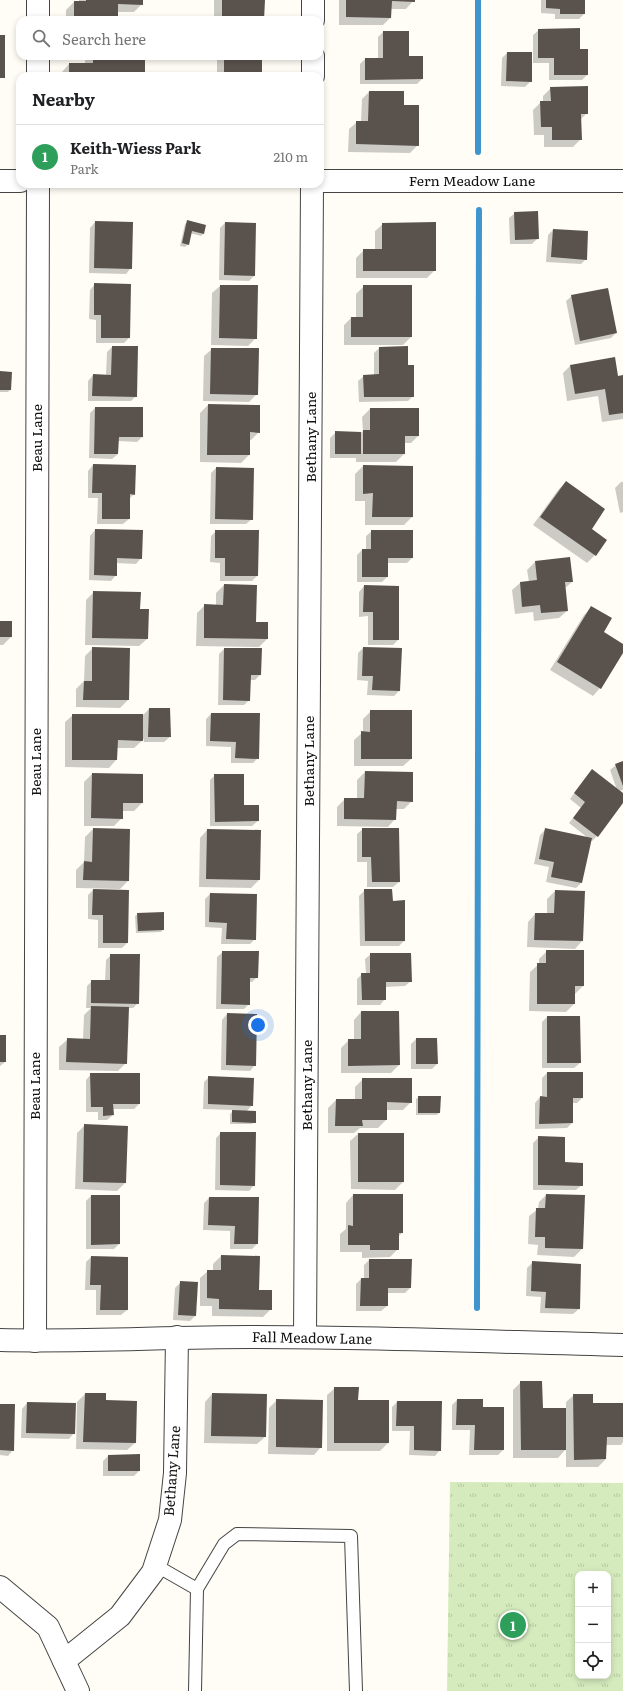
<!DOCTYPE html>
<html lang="en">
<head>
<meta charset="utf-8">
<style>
	:root { --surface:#fff; --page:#f2f2f2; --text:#202124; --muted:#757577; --line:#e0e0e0; --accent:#c4262e }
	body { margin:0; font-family:Literata,serif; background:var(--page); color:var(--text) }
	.controls { position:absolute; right:12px; bottom:12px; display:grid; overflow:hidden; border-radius:8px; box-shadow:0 2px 6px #0003 }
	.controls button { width:36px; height:36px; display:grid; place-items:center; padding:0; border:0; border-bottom:1px solid var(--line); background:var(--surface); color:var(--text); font:20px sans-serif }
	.you { position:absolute; left:258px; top:1025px; width:14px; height:14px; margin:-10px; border:3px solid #fff; border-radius:50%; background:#1a73e8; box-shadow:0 0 0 6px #1a73e833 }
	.badge { display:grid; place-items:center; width:26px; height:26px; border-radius:50%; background:var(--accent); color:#fff; font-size:13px; font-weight:700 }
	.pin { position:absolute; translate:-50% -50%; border:2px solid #fff; box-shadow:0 1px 4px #0006 }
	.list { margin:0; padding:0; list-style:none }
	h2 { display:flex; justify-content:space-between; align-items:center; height:52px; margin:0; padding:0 16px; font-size:17px }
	h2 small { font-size:13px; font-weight:400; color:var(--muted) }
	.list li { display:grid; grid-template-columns:26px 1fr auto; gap:12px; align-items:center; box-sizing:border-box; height:64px; padding:0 16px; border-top:1px solid var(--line) }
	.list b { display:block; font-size:15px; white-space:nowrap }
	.list p { margin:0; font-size:13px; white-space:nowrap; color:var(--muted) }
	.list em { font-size:13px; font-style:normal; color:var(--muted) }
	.icon { flex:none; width:22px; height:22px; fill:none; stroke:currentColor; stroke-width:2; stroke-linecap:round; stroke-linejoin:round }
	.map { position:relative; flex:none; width:623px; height:1691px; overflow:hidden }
	.search { position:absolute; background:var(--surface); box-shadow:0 2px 6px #0003; left:16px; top:16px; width:308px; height:44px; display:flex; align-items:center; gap:10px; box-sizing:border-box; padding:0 14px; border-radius:12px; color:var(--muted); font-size:15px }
	.panel { position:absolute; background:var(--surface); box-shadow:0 2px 6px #0003; left:16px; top:72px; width:308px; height:116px; border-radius:12px }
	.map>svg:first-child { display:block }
	.park { fill:url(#park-tufts); fill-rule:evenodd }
	.shadow { fill:#0003 }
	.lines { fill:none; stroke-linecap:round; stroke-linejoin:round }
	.stream { stroke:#3f96cf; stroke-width:6 }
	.building { fill:#5a524d }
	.lane-casing { stroke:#444; stroke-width:14 }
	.street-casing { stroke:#444; stroke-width:24 }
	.lane { stroke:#fff; stroke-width:12 }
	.street { stroke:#fff; stroke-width:22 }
	.labels { text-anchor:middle; stroke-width:4; stroke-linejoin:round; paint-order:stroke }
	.street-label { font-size:14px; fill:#111; stroke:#fff }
</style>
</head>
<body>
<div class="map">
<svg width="623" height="1691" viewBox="0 0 623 1691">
	<defs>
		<pattern id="park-tufts" width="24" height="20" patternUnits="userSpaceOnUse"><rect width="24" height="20" fill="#d5ebbd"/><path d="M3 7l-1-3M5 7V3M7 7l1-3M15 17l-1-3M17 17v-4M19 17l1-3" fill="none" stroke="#b6c8a1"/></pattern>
	</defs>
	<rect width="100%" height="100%" fill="#fffdf5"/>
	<path class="park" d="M450 1482 623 1483V1691H447ZM578 1574H608V1676H578Z"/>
	<g class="shadow">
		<path d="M79 0H142V4L134 12H117V20H66V10L74 2H79Z"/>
		<path d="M214 0H264L263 20H214Z"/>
		<path d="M339 0H414L406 9H391L390 18 383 25H339Z"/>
		<path d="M541 0H584V14L579 19H555V14L541 13Z"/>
		<path d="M539 30 587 75 582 80H549V63H533V35Z"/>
		<path d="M383 32 408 57 422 79 417 84H360V64L365 59H378V37Z"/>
		<path d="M507 53 531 81 525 87 501 86 502 58Z"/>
		<path d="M85 56H144V76H61L62 72 69 64H85Z"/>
		<rect x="217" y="56" width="44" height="20"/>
		<path d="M551 88 587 113 580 120 581 139 573 147H544V135H534L533 110 541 102H543V96Z"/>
		<path d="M369 92 418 145 410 153 348 152 349 129 357 122H361L362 99Z"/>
		<path d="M515 213 538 238 532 244H510L509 218Z"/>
		<path d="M95 222 131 268 126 274 89 273 90 228Z"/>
		<path d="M187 222 204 233 201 236 190 233 188 244 185 247 180 246 185 224Z"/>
		<path d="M225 223 254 276 249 281 219 280 220 228Z"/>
		<path d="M383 224 435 270 427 278H356V258L364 250H375V231Z"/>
		<path d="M553 230 586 259 581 264 546 262 548 235Z"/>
		<path d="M95 284 129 338 124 343H96V320L89 319 90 290Z"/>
		<path d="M220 286 256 338 248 346 211 345 212 293Z"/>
		<path d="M364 286 411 337 403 345H344V325L351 318H356V294Z"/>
		<path d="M572 296 616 333 611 338 575 345 566 301Z"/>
		<path d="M112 347 136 396 131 401H88V381L93 375 106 376 107 352Z"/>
		<path d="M379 348 407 366 413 396 408 401 359 402 358 381 364 376H374V353Z"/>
		<path d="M212 349 257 394 249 402 203 401 204 356Z"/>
		<path d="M570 366 617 377 623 376V419L602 422 598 396 567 401 563 373Z"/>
		<path d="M0 372 10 390 8 392H0Z"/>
		<path d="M208 405 259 432 251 440H249V455L241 463 200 462V413Z"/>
		<path d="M95 408 142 437 137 442 118 441V454L112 459 89 458 90 413Z"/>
		<path d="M370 409 418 436 411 443H404V454L396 462H356V458H330V438L336 432 361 433 363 431 362 417Z"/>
		<path d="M93 465 134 494 129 499V519L123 524H97L98 498H88V471Z"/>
		<path d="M363 466 412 467V517L404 525H365V501H355V474Z"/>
		<path d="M216 468 252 519 246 524H210L211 473Z"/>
		<path d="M566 482 590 529 595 555 587 563 533 525 558 490Z"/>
		<path d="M621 482H623V512L620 513 615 488Z"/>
		<path d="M95 530 141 558 136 564 116 563V575L111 581 89 580 90 536Z"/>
		<path d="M216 531H258L257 576 252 581H220V563L210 562 211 536Z"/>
		<path d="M372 531 412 558 407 563H387V577L382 582H357V555L362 550H366V536Z"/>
		<path d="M535 562 572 582 565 588 567 611 559 618 534 621 533 612 515 614 512 590 520 583 529 582 527 570Z"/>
		<path d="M224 585 267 639 259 647 196 646 197 613 205 605 216 606V593Z"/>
		<path d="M364 586 398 587V640L393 645H368V616L359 617V592Z"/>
		<path d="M94 592 139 610 147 639 139 646 85 645 86 600Z"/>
		<path d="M592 607 602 633 623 645V651L600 688 593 696 550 670 584 615Z"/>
		<path d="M0 622 11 637 3 645H0Z"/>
		<path d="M93 648 128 700 120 708 76 707V689L84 681 85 656Z"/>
		<path d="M363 648 399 691 394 696 367 695 368 681 357 680 358 653Z"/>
		<path d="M224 649 260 675 255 680H250L249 700 244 705H218L219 654Z"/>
		<path d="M149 709 170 737 164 742H144V739L134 748H117L116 760 109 768 65 767V722L73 715H143Z"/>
		<path d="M371 711 411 759 403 766H354V740L363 732V719Z"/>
		<path d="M211 714 258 758 253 763H231V747L206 746V719Z"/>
		<path d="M623 762V790L619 791 623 794V802L597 836 592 841 590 840 581 883 576 888 546 882 549 867 534 864 540 835 546 829 588 838 569 823 581 808 570 799 587 776 617 790 610 770 616 765Z"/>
		<path d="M365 772 412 773V801L404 809H396L395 819 388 827 337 826V807L345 799H357V780Z"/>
		<path d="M92 774 142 775V803L134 811H122V818L114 826H84V782Z"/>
		<path d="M215 775 243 806H258V821L252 826H210V780Z"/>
		<path d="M93 829 128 881 120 889 76 888V870L84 862 85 837Z"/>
		<path d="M363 829 399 882 393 887H367V862H357V834Z"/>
		<path d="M207 830 260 831 259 880 251 888 199 887 200 838Z"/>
		<path d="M93 890 127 943 122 948H98V920L88 919V895Z"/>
		<path d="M365 890 392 902 404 941 399 946H360L359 896Z"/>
		<path d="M555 891 582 941 575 949 527 947 528 922 535 914H547V899Z"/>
		<path d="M210 894 255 939 250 944H221L222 928 205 927V899Z"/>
		<path d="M138 914 163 929 161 932 136 933 135 916Z"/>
		<path d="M547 951H583V986L575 994 574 1004 566 1012 529 1011 530 972 539 964V959Z"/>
		<path d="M223 952 257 977 252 982H249V1004L244 1009H216L217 957Z"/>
		<path d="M371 954 411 981 405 986 385 987V999L380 1005H357V979L362 974H366L365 959Z"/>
		<path d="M111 955 138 1003 133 1008H128L126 1063 118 1071 59 1070V1047L67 1040H83L84 1015 91 1008H86L87 986 92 981H105L106 960Z"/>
		<path d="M361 1012 399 1065 391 1073H341V1048L349 1040H354V1020Z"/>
		<path d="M227 1014 255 1065 250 1071 221 1070 222 1020Z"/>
		<path d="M547 1017 580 1063 574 1068H542V1022Z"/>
		<path d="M0 1036 5 1062 0 1066Z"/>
		<path d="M416 1039H436L437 1064 432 1069H411V1044Z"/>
		<path d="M547 1073 582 1098 577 1103H572V1123L567 1128 535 1129V1103L540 1097 542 1098V1078Z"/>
		<path d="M91 1074 139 1104 134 1109H113V1115L107 1120H98V1112H86V1080Z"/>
		<path d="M209 1077 252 1105 246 1112 255 1122 252 1124H230V1114L234 1110 203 1109 204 1082Z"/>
		<path d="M363 1079 411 1102 403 1110H386V1120L378 1128H360L354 1133H328V1108L336 1100H355V1087Z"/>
		<path d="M419 1097 439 1113 437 1115H416V1099Z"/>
		<path d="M85 1125 125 1183 117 1191 75 1189 77 1133Z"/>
		<path d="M221 1133 254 1185 249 1191 215 1190 216 1138Z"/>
		<path d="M358 1134 403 1182 395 1190 351 1189 350 1141Z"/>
		<path d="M539 1137 564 1163 582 1185 576 1190H533V1143Z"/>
		<path d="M353 1195 402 1233 398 1237V1249L390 1257 362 1258V1252H340V1234L346 1229V1203Z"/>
		<path d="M546 1195 584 1196 582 1249 574 1257 537 1255 538 1245 528 1244 529 1216 538 1209 539 1202Z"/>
		<path d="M91 1196H119V1244L114 1249H86V1201Z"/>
		<path d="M209 1198 257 1244 252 1249H230V1231L203 1230 204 1203Z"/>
		<path d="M221 1256 258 1291 271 1309 263 1317 212 1316V1306H200V1278L208 1271H213V1264Z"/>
		<path d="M91 1257 127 1310 121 1315H96V1290H85L86 1262Z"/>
		<path d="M369 1260 410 1288 405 1293H387V1306L381 1311H356V1284L361 1279H364V1265Z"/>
		<path d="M532 1263 579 1309 573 1314 540 1313 541 1297 526 1296 527 1268Z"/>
		<path d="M181 1282 195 1316 190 1321 173 1320 175 1288Z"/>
		<path d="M521 1382 542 1409H566V1402L574 1395 592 1404H623V1442L621 1445H606V1459L598 1467H566V1449L558 1458H513V1390Z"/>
		<path d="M335 1388 357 1401H388V1443L380 1451H327V1395Z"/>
		<path d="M85 1394 104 1401 135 1443 127 1450 76 1449 77 1402Z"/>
		<path d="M212 1394 265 1437 257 1444 204 1443 205 1402Z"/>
		<path d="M277 1400 321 1447 314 1455 268 1454 269 1408Z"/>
		<path d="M457 1400 482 1408 503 1450 498 1455H469L470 1430H452V1405Z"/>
		<path d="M397 1402 440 1450 435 1456 409 1455 410 1431H392V1407Z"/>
		<path d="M27 1403 74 1433 69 1439 21 1438 22 1409Z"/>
		<path d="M0 1405 13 1450 8 1456 0 1455Z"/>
		<path d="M108 1456 139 1471 134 1476H103V1461Z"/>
	</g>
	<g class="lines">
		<g class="stream">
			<path d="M478 152V0"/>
			<path d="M477 1308 479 210"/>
		</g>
	</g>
	<g class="building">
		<path d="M86 0H143V5L118 4V20H74V1H86Z"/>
		<path d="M222 0H265L264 20H222Z"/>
		<path d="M346 0H415V2L392 1 391 18 346 17Z"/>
		<path d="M546 0H585V14H560V9L546 8Z"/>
		<path d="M580 28V49H588V75H554V58H538V29Z"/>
		<path d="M383 31H409V56H423V79L365 80V58H383Z"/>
		<rect x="0" y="35" width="5" height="43"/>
		<path d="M507 52H532V82L506 81Z"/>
		<path d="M93 56H145V76H69V63H93Z"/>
		<rect x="224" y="56" width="38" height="20"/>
		<path d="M588 86V114H581L582 140H552V127H541L540 101H551L550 87Z"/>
		<path d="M369 91H404V105H419V146L356 144V121H368Z"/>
		<path d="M538 211 539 239 515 240 514 212Z"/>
		<path d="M187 220 206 225 204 234 192 231 189 245 182 243Z"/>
		<path d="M95 221 133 222 132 269 94 268Z"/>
		<path d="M225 222 256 223 255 276 224 275Z"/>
		<path d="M436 222V271H363V249H382V223Z"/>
		<path d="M553 229 588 231 587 260 551 257Z"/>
		<path d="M94 283 131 284 130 338H101V315H94Z"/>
		<path d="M220 285H258L257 339 219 338Z"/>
		<path d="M363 285H412V337H351V317H363Z"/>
		<path d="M608 288 617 333 580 341 571 295Z"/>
		<path d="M112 346H138L137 397 92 396 93 374 111 375Z"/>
		<path d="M408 346V365H414V397H364L363 375 379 374V347Z"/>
		<path d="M211 348H259L258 395 210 394Z"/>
		<path d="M615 357 618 376 623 375V413L609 415 605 389 575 394 570 365Z"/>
		<path d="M0 371 12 372 11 390H0Z"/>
		<path d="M208 404 260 405V433L250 432V455H207Z"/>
		<path d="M95 407H143V437H119L118 454H94Z"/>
		<path d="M370 408H419V436H405V454H363V430H370Z"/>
		<path d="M335 431 361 432V454H335Z"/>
		<path d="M93 464 136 465 135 495 130 494V519H102V493H92Z"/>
		<path d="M363 465 413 466V517H372L373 493 363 494Z"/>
		<path d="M216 467 254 468 253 520 215 519Z"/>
		<path d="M566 481 605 509 592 529 607 540 596 556 540 517Z"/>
		<path d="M95 529 143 530 142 559 117 558V576L94 575Z"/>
		<path d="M215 530H259L258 576H225V558H215Z"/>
		<path d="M371 530H413V558H388V577H362V549H371Z"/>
		<path d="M570 557 573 582H565L568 611 541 613 540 605 522 607 520 582 537 580 535 561Z"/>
		<path d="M224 584 257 585 256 622H268V639L204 638V604L223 605Z"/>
		<path d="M364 585 399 586V640H373V612H363Z"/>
		<path d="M93 591 141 592 140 609H149L148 639 92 638Z"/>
		<path d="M591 606 612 618 604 632 623 644V653L601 689 557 662Z"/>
		<rect x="0" y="621" width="12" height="16"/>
		<path d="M92 647 130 648 129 700H83L84 681H92Z"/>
		<path d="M363 647 402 648 400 691 372 690 373 676H362Z"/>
		<path d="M224 648H262L261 675H251L250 701 223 700Z"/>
		<path d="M149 708H170L171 737H148Z"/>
		<path d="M370 710H412V759H361V731L370 732Z"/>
		<path d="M211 713H260L259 759 235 758 236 742 210 741Z"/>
		<path d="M72 714H143V741L118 740 117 760H72Z"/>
		<path d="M623 761V786L615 764Z"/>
		<path d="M592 769 623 793V803L598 837 573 818 585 802 574 793Z"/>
		<path d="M365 771 413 772V802L397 801 396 820 344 819V798H364Z"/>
		<path d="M92 773 143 774V803H123V819L91 818Z"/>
		<path d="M214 774H244V805H259V821L215 822Z"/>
		<path d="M93 828 130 829 129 881 83 880 84 861 92 862Z"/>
		<path d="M362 828H399L400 882H372L371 857H362Z"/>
		<path d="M545 828 592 838 582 883 551 877 554 862 539 859Z"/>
		<path d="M207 829 261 830 260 880 206 879Z"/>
		<path d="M93 889 129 890 128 943H103V915H92Z"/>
		<path d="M364 889H392L393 901 405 900V941H365Z"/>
		<path d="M555 890 585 891 583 941 534 940 535 913H554Z"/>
		<path d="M210 893 257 894 256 940 226 939 227 923 209 922Z"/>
		<path d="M164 912V930L138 931 137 913Z"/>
		<path d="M546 950H584V986H575V1004H537V963H546Z"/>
		<path d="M222 951H259L258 978H250V1005L221 1004Z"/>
		<path d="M370 953H411L412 982H386V1000H362L361 973H370Z"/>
		<path d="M110 954H140L139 1004 91 1003V980H110Z"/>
		<path d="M91 1006 129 1007 127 1064 66 1062 67 1038 90 1039Z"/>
		<path d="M361 1011H399L400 1065 348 1066V1039H361Z"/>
		<path d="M227 1013 257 1014 256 1066 226 1065Z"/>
		<path d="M547 1016H580L581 1063H547Z"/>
		<rect x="0" y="1035" width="6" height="27"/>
		<path d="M416 1038H437L438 1064H416Z"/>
		<path d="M547 1072H583V1098H573V1123L539 1124 540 1096 547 1097Z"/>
		<path d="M90 1073H140V1104H113L114 1115 103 1116V1107H91Z"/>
		<path d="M208 1076 254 1078 253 1106 208 1104Z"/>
		<path d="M362 1078H412V1103L387 1102V1120H362L363 1126H335L336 1099H362Z"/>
		<path d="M418 1096H441L440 1113H418Z"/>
		<path d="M232 1110 256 1111V1123L232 1122Z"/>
		<path d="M84 1124 128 1126 126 1183 83 1182Z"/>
		<path d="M220 1132H256L255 1186 220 1185Z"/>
		<rect x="358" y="1133" width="46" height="49"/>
		<path d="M538 1136 565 1137V1162L583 1163V1186L538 1185Z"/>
		<path d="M353 1194H403V1233H399V1250H370V1245H348V1225L353 1226Z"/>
		<path d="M546 1194 585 1195 583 1249 545 1248V1237H535L536 1208H545Z"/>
		<path d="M91 1195H120V1244L91 1245Z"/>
		<path d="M209 1197H259L258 1244H234L235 1226 208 1225Z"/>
		<path d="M221 1255 260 1256 259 1290H272V1310L219 1309V1299L207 1298V1270H221Z"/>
		<path d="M91 1256 128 1257V1310H100L101 1285H90Z"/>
		<path d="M369 1259H412L411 1288H388V1306H360L361 1278H369Z"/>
		<path d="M532 1261 581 1264 580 1309 545 1308 546 1292 531 1291Z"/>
		<path d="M180 1281 198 1282 196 1316 178 1315Z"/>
		<path d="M520 1381H542L543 1408H566V1450H521Z"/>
		<path d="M334 1387H359L358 1400H389V1443H334Z"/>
		<path d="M85 1393H106V1400L137 1401 136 1443 83 1442Z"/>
		<path d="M212 1393 267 1394 266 1437 211 1436Z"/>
		<path d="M573 1394H593V1403H623V1437H607L606 1459 574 1460Z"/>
		<path d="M276 1399 323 1400 322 1448 276 1447Z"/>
		<path d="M457 1399H483V1407H504V1450H474L475 1425H456Z"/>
		<path d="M397 1401H442L441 1451 414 1450V1426H396Z"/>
		<path d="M27 1402 76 1403 75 1434 26 1433Z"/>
		<path d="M0 1404H15L14 1451 0 1450Z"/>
		<path d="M140 1454V1471H108V1455Z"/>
	</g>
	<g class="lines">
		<defs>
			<g id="lane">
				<path d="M155 1565 197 1589"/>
				<path d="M195 1691 197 1589 224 1544 237 1534 351 1536 356 1691"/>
			</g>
			<g id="street">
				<path d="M38 20V0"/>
				<path d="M313 20V0"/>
				<path d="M38 76V56"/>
				<path d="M313 76V56"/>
				<path d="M0 181H20"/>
				<path d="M320 181H623"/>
				<path d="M305 1337 312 184"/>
				<path d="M0 1340C83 1342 167 1337 250 1337 375 1337 499 1342 623 1345"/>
				<path d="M35 1341 38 184"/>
				<path d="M0 1587 48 1627 78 1691"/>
				<path d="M64 1661 120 1616 153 1572 170 1520 175 1473 177 1337"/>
			</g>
		</defs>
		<use href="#lane" class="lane-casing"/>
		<use href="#street" class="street-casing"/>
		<use href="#lane" class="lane"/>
		<use href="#street" class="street"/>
	</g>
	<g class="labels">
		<g class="street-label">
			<text x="472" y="186">Fern Meadow Lane</text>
			<text transform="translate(311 437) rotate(-90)" y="5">Bethany Lane</text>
			<text transform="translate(37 438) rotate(-90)" y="5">Beau Lane</text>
			<text transform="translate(309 761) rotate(-90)" y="5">Bethany Lane</text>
			<text transform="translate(36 762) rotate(-90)" y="5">Beau Lane</text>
			<text transform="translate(307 1085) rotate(-90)" y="5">Bethany Lane</text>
			<text transform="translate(35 1086) rotate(-90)" y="5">Beau Lane</text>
			<text transform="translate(312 1338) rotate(1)" y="5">Fall Meadow Lane</text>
			<text transform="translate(172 1471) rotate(-86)" y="5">Bethany Lane</text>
		</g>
	</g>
</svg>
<div class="controls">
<button>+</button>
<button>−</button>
<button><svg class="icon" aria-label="locate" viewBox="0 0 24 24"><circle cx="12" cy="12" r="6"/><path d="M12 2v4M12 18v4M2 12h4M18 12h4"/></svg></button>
</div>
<div class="you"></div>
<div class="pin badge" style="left:513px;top:1625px;background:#2e9e5b">1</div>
<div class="search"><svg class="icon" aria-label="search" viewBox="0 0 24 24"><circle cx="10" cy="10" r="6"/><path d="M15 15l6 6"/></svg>Search here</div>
<section class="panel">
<h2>Nearby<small></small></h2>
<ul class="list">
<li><span class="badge" style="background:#2e9e5b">1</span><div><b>Keith-Wiess Park</b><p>Park</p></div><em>210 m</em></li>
</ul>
</section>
</div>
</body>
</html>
